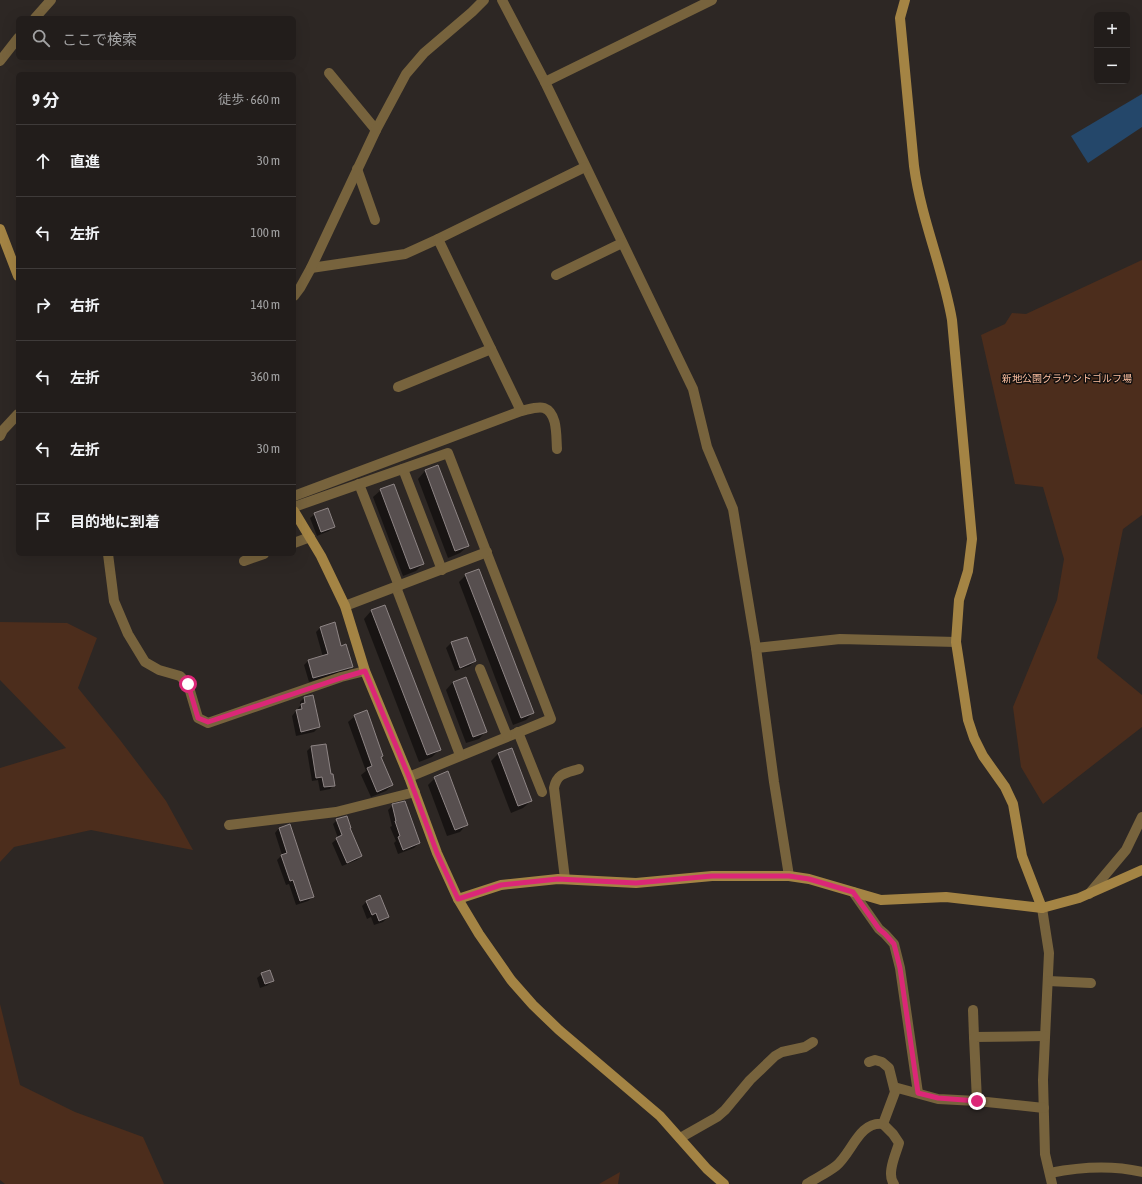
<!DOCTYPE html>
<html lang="ja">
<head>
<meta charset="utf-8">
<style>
	:root { --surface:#221d1b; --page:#2a2624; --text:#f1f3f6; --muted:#a2a2a3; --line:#3f3b3a }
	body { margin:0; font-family:"Asap Condensed","Noto Sans JP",sans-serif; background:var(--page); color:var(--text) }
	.controls { position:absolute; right:12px; top:12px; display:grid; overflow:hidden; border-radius:6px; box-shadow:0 4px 16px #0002 }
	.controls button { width:36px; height:36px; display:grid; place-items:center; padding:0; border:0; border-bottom:1px solid var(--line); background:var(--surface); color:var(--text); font:20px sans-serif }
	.stop { position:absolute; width:12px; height:12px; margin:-9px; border:3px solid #db2777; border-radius:50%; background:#fff }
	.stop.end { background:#db2777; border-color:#fff; box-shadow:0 1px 4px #0008 }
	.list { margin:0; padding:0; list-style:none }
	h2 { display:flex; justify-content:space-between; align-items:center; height:52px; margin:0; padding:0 16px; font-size:17px }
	h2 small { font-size:13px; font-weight:400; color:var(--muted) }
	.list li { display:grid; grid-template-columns:26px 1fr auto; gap:12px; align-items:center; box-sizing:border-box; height:72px; padding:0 16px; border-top:1px solid var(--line) }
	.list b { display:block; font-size:15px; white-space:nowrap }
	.list em { font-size:13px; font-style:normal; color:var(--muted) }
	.icon { flex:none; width:22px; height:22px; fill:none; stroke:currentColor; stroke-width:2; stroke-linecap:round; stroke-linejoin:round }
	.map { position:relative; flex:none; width:1142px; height:1184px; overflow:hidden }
	.search { position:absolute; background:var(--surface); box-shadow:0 4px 16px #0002; left:16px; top:16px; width:280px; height:44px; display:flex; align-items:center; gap:10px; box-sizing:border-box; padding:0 14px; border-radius:6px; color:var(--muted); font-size:15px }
	.panel { position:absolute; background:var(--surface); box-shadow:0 4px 16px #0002; left:16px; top:72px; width:280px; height:484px; border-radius:6px }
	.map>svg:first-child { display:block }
	.green { fill:#4c2d1c }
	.water { fill:#24476a }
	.shadow { fill:#0007 }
	.building { fill:#574f4f; stroke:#8e8585 }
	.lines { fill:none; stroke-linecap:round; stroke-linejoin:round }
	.street { stroke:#77633d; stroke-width:10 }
	.secondary { stroke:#a48444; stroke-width:10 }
	.route { stroke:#db2777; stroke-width:5 }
	.labels { text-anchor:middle; stroke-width:3; stroke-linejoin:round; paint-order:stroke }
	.park-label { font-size:10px; fill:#fec0a1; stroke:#13100f }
</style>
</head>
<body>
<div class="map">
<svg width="1142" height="1184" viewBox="0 0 1142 1184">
	<rect width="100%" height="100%" fill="#2d2724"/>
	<g class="green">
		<path d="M1142 260V515L1123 529 1097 658 1142 695V727L1043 804 1021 767 1013 707 1057 600 1064 559 1043 487 1015 484 981 335 1005 324 1012 313 1026 314Z"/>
		<path d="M0 622 67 623 97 638 78 688 120 740 166 801 193 850 91 830 14 847 0 862V768L66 748 0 680Z"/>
		<path d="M0 1004 20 1085 75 1112 143 1137 164 1184H5L0 1180Z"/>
		<path d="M620 1172 618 1184H599Z"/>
	</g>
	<path class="water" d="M1142 94V127L1088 163 1071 136Z"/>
	<g class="shadow">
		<path d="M438 467 468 546 460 553 448 558 418 479 425 471Z"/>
		<path d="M381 490 423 564 416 571 403 576 373 497Z"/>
		<path d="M315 514 334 526 329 531 317 536 310 518Z"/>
		<path d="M466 575 533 713 526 720 513 725 459 582Z"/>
		<path d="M384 607 440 749 432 757 419 762 364 619 371 611Z"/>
		<path d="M321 627 341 647 351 667 347 672 309 682 304 665 309 660 323 657 316 632Z"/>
		<path d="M466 638 475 661 470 666 455 671 446 648 451 643Z"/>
		<path d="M466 678 486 731 479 739 466 743 446 690 453 682Z"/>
		<path d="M304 698 319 727 314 732 296 736 292 716 300 706V702Z"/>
		<path d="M355 716 380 758 392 785 386 791 371 797 361 775 366 771 348 722Z"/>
		<path d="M311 747 330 775 334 785 330 789 320 791 318 780 312 781 307 751Z"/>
		<path d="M511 749 531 801 523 808 511 813 491 761 498 754Z"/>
		<path d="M435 778 467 824 460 832 447 836 428 785Z"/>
		<path d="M393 805 419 843 414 848 398 854 394 843 396 841 390 827 392 826 388 810Z"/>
		<path d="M337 820 349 828 361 856 357 860 342 866 332 843 338 838 333 824Z"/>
		<path d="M279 828 313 897 308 901 296 905 289 884 286 885 277 860 282 855 275 833Z"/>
		<path d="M367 901 388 917 383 922 374 925 371 917 367 919 362 906Z"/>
		<path d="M262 974 272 981 268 985 260 988 257 978Z"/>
	</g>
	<g class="building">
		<path d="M438 465 469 546 455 551 425 470Z"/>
		<path d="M394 484 424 564 410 569 380 489Z"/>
		<path d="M328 508 335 527 321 532 314 513Z"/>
		<path d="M479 569 534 713 521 718 465 574Z"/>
		<path d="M385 605 441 750 427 755 371 610Z"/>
		<path d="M335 622 341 646 346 644 353 667 313 678 308 660 328 654 320 627Z"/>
		<path d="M467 637 476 661 460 668 451 642Z"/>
		<path d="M466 677 487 732 473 737 453 682Z"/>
		<path d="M313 695 320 727 301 732 296 710 302 709 301 704 305 703 304 697Z"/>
		<path d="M367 710 383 756 381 757 393 785 377 792 367 768 372 766 354 715Z"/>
		<path d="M326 744 331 774H333L335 786 324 787 322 777 316 778 311 746Z"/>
		<path d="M512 748 532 801 518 806 498 753Z"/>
		<path d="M448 771 468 825 455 830 434 777Z"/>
		<path d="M405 801 420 843 403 850 398 837 400 836 395 821H396L392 804Z"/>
		<path d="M347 816 351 828H350L362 856 347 863 336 838 342 835 336 819Z"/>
		<path d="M290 824 314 897 300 901 293 880 290 881 281 855 287 853 279 828Z"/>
		<path d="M380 895 389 917 379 921 376 913 372 915 366 901Z"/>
		<path d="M270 970 274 981 265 984 261 973Z"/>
	</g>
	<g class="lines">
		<g class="street">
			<path d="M502 0 545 82 693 389 707 447 733 509 756 648 774 782 789 876"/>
			<path d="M35 18 51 0"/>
			<path d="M0 61 18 38"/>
			<path d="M329 73 376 130"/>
			<path d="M545 82 712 0"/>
			<path d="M357 169 375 220"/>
			<path d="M311 268 405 254 438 239 585 167"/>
			<path d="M556 275 622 243"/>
			<path d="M294 296 300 288 311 268 376 130 406 74 424 53 472 12 484 0"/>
			<path d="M398 387 491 349"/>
			<path d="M521 411C527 410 537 406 544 408 558 413 556 437 557 449"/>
			<path d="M0 436 3 430 18 414"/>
			<path d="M403 469 442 570"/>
			<path d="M359 484 399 586"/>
			<path d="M294 496 521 411 438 239"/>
			<path d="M294 507 448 453 551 719 409 777"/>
			<path d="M294 543 310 537"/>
			<path d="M108 554 114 601 128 634 145 662 159 670 180 676 188 684 198 718 208 723 341 677 365 671"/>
			<path d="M244 561 264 554"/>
			<path d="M396 587 460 755"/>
			<path d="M345 606 487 552"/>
			<path d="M756 648 840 639 956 642"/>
			<path d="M480 669 507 736"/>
			<path d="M518 732 542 792"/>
			<path d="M229 825 336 812 415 792"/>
			<path d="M565 879 554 788C557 773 566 773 579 769"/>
			<path d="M853 892 879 929 885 934 894 944 900 968 918 1093"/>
			<path d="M1089 894 1126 850 1142 817"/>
			<path d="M1042 908 1049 953 1043 1080 1045 1154 1052 1184"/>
			<path d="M1048 981 1091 983"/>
			<path d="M973 1010 974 1037"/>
			<path d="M894 1087 938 1099 977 1101"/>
			<path d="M1044 1108 977 1101 974 1037 1045 1036"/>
			<path d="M883 1124 893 1134 899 1143C896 1154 886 1174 894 1184"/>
			<path d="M680 1138 717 1117 725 1110 750 1080 775 1056 782 1052 805 1047 813 1042"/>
			<path d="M1050 1173C1080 1167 1112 1165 1142 1172"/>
			<path d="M807 1184C816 1178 827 1173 836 1166 852 1153 859 1121 883 1124L895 1092 889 1068 882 1062 875 1060 869 1062"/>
		</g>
		<g class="secondary">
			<path d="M905 0 900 18 914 166C921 219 943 268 952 320L972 539 968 571 959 600 956 642 968 720 974 738 983 756 1005 787 1013 804 1022 856 1042 908"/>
			<path d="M0 229 18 276"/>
			<path d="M294 511 321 556 345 606 365 671 409 777 437 853 458 899 479 934 511 980 533 1005 559 1030 660 1116 707 1169 724 1184"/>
			<path d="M458 899 501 885 558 879 636 883 712 876H789L809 879 881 900 946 897 1042 908 1079 898 1142 870"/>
		</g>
	</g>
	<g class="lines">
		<path class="route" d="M188 684 198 718 208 722 341 678 365 671 409 777 437 853 458 899 501 885 558 879 636 883 712 876H789L809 879 853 892 879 929 885 934 894 944 900 968 918 1093 938 1098 977 1101"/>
	</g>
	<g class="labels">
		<g class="park-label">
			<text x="1067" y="382">新地公園グラウンドゴルフ場</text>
		</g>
	</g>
</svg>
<div class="controls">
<button>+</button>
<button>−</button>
</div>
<div class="stop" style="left:188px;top:684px"></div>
<div class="stop end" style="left:977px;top:1101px"></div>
<div class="search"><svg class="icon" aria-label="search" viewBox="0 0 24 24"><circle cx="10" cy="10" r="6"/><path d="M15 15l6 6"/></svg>ここで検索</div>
<section class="panel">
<h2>9 分<small>徒歩 · 660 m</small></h2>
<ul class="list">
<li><svg class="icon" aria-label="ahead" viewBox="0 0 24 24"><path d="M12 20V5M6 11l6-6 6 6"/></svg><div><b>直進</b></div><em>30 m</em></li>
<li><svg class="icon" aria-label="left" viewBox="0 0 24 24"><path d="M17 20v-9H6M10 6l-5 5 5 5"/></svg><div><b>左折</b></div><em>100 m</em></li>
<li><svg class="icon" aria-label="right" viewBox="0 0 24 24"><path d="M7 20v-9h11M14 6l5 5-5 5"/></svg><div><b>右折</b></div><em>140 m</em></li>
<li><svg class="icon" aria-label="left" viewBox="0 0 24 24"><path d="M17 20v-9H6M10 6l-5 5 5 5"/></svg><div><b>左折</b></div><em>360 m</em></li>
<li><svg class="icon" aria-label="left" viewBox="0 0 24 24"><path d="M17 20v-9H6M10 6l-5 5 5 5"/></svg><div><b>左折</b></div><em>30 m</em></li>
<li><svg class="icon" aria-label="arrive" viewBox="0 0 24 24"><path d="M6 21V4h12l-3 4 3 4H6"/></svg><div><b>目的地に到着</b></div></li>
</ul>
</section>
</div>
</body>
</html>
